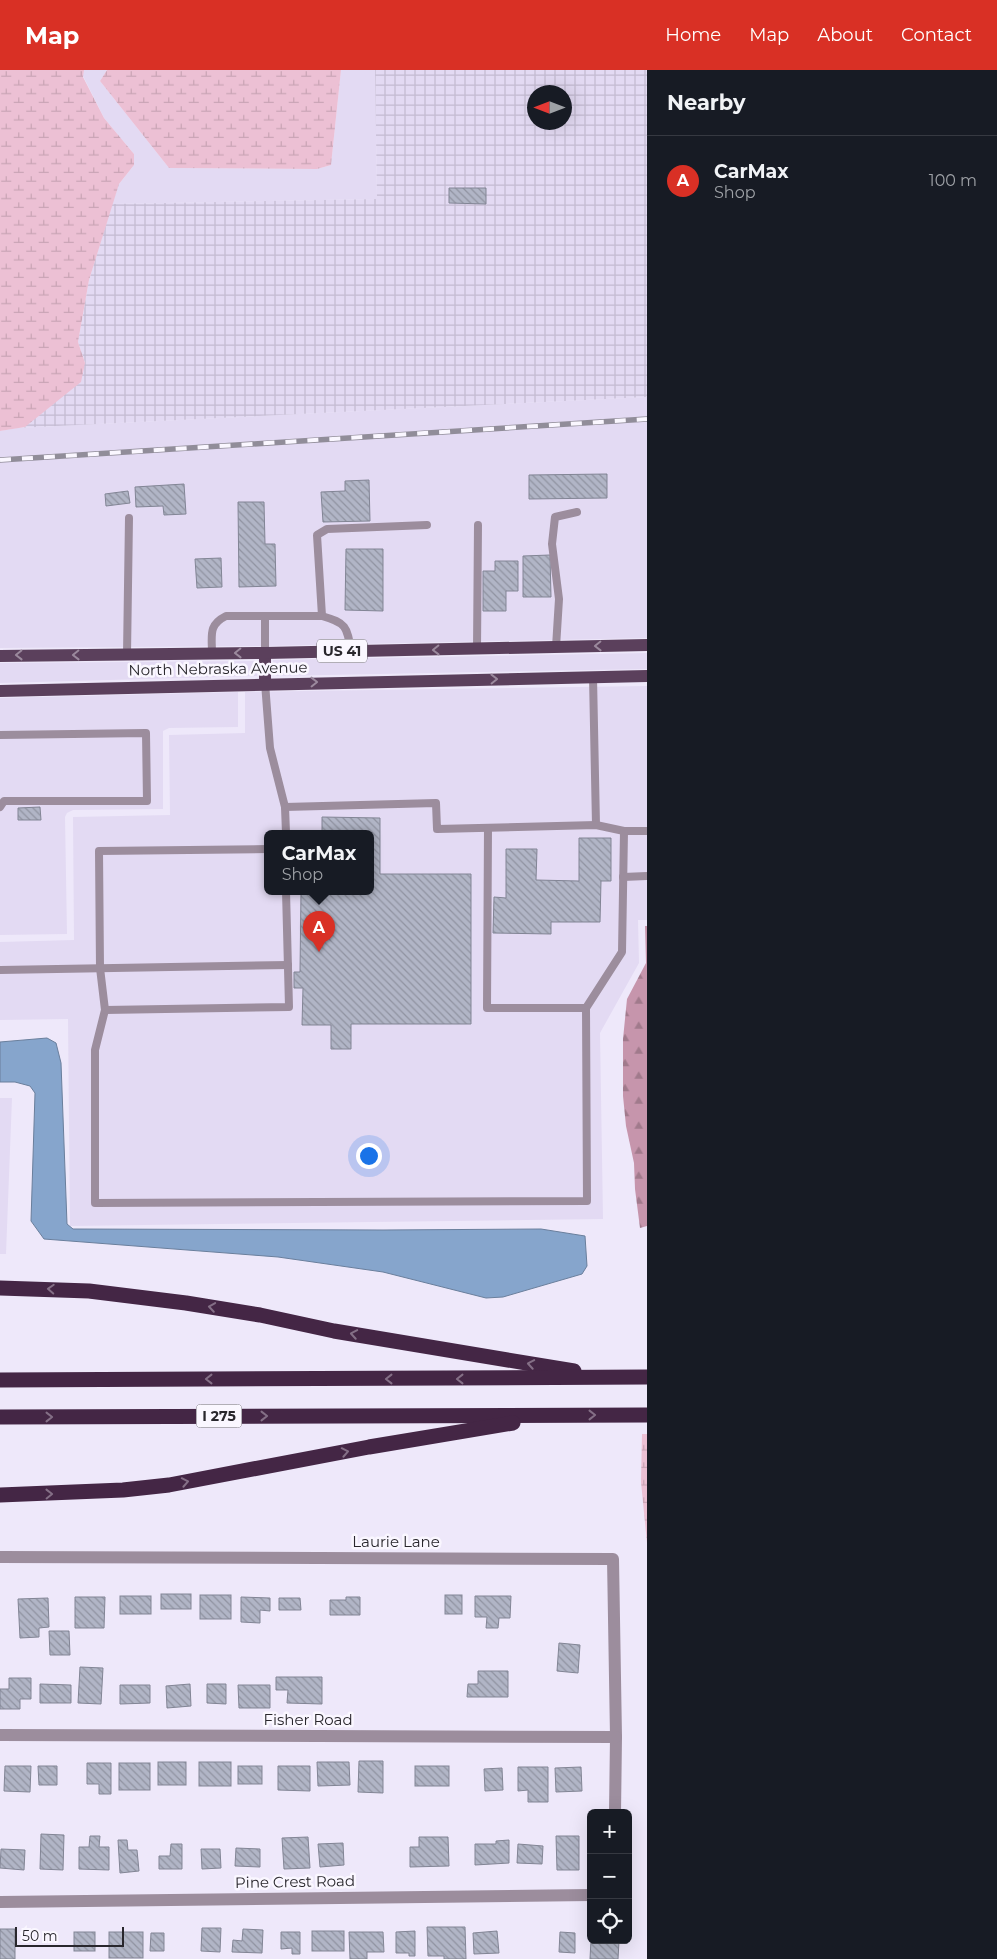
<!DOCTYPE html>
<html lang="en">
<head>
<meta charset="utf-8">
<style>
	:root { --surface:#171b24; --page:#20242c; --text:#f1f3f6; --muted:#9ea1a6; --line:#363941; --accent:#d93025 }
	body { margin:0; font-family:Montserrat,sans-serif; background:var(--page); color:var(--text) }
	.controls { position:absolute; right:15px; bottom:15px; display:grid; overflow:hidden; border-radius:8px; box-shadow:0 5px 20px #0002 }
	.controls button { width:45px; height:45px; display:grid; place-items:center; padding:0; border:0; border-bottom:1px solid var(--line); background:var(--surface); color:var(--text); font:25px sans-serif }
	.compass { position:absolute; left:527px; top:15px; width:45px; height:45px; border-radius:50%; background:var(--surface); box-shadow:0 5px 20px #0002; rotate:270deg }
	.scale { position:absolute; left:15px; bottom:12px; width:109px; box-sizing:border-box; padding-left:5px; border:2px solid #29272d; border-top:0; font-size:14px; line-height:18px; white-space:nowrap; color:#29272d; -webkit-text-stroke:4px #faf7ff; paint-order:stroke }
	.you { position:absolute; left:368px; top:1085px; width:18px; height:18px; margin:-12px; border:4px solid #fff; border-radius:50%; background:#1a73e8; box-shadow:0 0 0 8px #1a73e833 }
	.badge { display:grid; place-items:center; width:32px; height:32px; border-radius:50%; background:var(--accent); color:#fff; font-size:16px; font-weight:700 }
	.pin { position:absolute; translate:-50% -41px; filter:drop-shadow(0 1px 2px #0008) }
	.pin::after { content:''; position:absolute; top:26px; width:18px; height:15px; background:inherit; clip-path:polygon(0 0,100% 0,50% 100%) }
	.popup { position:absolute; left:264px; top:760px; width:110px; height:65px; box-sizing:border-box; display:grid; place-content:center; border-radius:8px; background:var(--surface); filter:drop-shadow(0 1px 4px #0005); font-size:16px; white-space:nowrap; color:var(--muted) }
	.popup b { font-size:19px; color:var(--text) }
	.popup::after { content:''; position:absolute; left:50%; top:100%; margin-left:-10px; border:10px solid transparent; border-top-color:var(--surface) }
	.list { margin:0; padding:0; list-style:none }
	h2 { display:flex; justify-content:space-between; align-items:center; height:65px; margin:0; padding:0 20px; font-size:21px }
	h2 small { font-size:16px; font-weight:400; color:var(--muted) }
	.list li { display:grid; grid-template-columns:32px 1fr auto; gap:15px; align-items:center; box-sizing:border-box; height:90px; padding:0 20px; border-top:1px solid var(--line) }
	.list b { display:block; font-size:19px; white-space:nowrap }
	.list p { margin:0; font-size:16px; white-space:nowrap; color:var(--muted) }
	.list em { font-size:16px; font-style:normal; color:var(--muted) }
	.icon { flex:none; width:28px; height:28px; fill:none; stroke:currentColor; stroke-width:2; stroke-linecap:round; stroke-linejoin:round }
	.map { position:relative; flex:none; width:647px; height:1889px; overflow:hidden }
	header { display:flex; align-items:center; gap:30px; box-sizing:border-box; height:70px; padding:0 25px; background:var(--accent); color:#fff }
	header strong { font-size:24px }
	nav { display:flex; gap:28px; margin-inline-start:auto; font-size:18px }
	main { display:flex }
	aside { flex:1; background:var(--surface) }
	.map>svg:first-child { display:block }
	.built { fill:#e3daf3; fill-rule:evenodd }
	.industrial { fill:url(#industrial-grid); fill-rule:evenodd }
	.forest { fill:url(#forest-firs) }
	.wetland { fill:url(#wetland-marsh) }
	.water { fill:#86a5cc; stroke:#6a7f9c }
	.building { fill:url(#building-back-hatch); stroke:#828595 }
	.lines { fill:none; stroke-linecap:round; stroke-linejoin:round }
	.lane { stroke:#9c8d9d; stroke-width:8 }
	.street { stroke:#9c8d9d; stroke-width:12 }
	.primary { stroke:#5b405c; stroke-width:12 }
	.highway { stroke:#442645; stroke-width:15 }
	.rail-casing { stroke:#918d99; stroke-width:5.5 }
	.rail { stroke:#faf7ff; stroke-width:4; stroke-dasharray:11; stroke-linecap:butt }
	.oneway { stroke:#9b899d }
	.oneway2 { stroke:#846f86 }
	.labels { text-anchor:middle; stroke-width:5; stroke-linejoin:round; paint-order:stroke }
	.shield { fill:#faf7ff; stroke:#68656c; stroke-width:1 }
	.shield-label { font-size:14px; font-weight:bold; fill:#29272d }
	.street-label { font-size:15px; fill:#29272d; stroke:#faf7ff }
</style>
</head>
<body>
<header>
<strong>Map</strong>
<nav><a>Home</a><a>Map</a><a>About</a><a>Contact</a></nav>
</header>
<main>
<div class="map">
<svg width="647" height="1889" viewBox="0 0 647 1889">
	<defs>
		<pattern id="industrial-grid" width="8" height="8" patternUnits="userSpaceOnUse" patternTransform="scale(1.25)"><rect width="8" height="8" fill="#e3daf3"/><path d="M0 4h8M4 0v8" fill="none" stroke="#c3bbd1"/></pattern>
		<pattern id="forest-firs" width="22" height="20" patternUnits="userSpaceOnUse" patternTransform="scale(1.25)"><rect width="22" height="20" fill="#c695ac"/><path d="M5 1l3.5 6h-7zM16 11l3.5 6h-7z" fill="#a17a8c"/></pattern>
		<pattern id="wetland-marsh" width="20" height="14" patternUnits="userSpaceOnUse" patternTransform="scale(1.25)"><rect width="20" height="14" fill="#ecc0d4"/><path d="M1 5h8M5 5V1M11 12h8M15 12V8" fill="none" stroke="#caa5b6"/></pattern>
		<pattern id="building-back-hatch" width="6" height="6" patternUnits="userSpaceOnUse" patternTransform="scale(1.25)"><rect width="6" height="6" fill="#b1b5c6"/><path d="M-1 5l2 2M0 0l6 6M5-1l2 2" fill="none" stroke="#9093a1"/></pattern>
	</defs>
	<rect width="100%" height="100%" fill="#eee8fa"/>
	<g class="built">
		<path d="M84 0H107L100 11 169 98 317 99 331 95 341 0H375L377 129 112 134 119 114 134 95V84L104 48 83 6Z"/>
		<path d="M647 327V568L265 576 0 578V361L17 358Z"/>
		<path d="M647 583V599L273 606V590Z"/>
		<path d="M257 591V606L0 613V593Z"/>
		<path d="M647 616V850H638L639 893 600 963 603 1149 70 1156 68 949 0 950V872L74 870 73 747 170 745 169 665 245 663V622ZM268 763H370V821H268Z"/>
		<path d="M238 622V657L169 658 163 661V739L73 740 67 743 65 747 67 864 0 865V628Z"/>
		<path d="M0 1028H12L6 1184H0Z"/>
	</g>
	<path class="industrial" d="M375 0H647V327L17 358 25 357 85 293 78 272 89 210 112 134 377 129ZM534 22H564V52H534Z"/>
	<path class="forest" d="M645 856H647V1156L640 1158 635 1119 634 1093 626 1056 623 1026V969L627 929 646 893Z"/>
	<g class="wetland">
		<path d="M0 0H84L83 7 104 48 134 84V95L119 114 89 210 78 272 85 293 81 312 25 357 0 361Z"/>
		<path d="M107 0H341L331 95 317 99 169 98 100 11Z"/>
		<path d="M642 1364H647V1473L641 1412Z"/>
	</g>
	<path class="water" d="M47 968 56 973 61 993 67 1154 73 1159 383 1160 541 1159 585 1166 587 1196 582 1204 503 1227 486 1228 383 1202 278 1187 44 1169 31 1151 35 1023 30 1016 15 1012H0V972Z"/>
	<g class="building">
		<path d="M449 118H486V134L449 133Z"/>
		<path d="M607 404V428L529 429V405Z"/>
		<path d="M369 410 370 451 323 452 321 422 345 421V411Z"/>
		<path d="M184 414 186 444 164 445 163 436 136 437 135 417Z"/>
		<path d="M128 421 130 433 106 436 105 424Z"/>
		<path d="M238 432H264L265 474H275L276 516 239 517Z"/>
		<path d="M346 479H383V541L345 540Z"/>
		<path d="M550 485 551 527H523V486Z"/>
		<path d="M221 488 222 517 197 518 195 489Z"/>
		<path d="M495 491H518V521H506V541H483V501H495Z"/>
		<path d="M40 737 41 750H18V738Z"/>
		<path d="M322 747 380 748V804H471V954H351V979H331V955H302L303 918H294V902H300L301 821H370V763H322Z"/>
		<path d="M579 768H611V811H601L600 852H551V864L493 863 494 827 506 828V779H537L536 810 579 811Z"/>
		<rect x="161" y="1524" width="30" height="15"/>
		<rect x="200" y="1525" width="31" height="24"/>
		<rect x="445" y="1525" width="17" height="19"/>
		<rect x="120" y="1526" width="31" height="18"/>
		<path d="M475 1526H511L510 1548H499L498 1558H486L487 1547H475Z"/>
		<path d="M75 1527H105L104 1558H75Z"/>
		<path d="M241 1527 270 1528V1541L260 1540V1553L241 1552Z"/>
		<path d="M346 1527H360V1545H330V1530H346Z"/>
		<path d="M48 1528 49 1557 39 1558V1567L20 1568 18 1529Z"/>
		<path d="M279 1528H300L301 1540H279Z"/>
		<path d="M49 1561H69L70 1585H50Z"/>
		<path d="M559 1573 580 1575 578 1603 557 1601Z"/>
		<path d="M80 1597 103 1598 101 1634 78 1633Z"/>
		<path d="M478 1601H508V1627H467L468 1614H478Z"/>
		<path d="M276 1607H322V1634L287 1633 288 1620H276Z"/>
		<path d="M9 1608H31V1629H20V1639H0V1619H9Z"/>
		<path d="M40 1614 71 1615V1633H40Z"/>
		<path d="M190 1614 191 1636 167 1638 166 1616Z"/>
		<path d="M207 1614H226V1634L207 1633Z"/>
		<path d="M120 1615H150V1633L120 1634Z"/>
		<path d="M238 1615H270V1638H239Z"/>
		<path d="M359 1691H383V1723L358 1722Z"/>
		<rect x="158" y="1692" width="28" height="23"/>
		<rect x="199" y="1692" width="32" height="24"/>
		<path d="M317 1692H349L350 1715 318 1716Z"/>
		<path d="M87 1693H111V1724H99V1714H87Z"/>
		<rect x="119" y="1693" width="31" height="27"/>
		<path d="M5 1696H31L30 1722 4 1721Z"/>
		<path d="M38 1696H57V1715H39Z"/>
		<rect x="238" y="1696" width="24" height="18"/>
		<path d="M278 1696H310V1721L278 1720Z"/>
		<rect x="415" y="1696" width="34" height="20"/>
		<path d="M518 1697H548V1732H528V1720L518 1721Z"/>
		<path d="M581 1697 582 1721 556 1722 555 1698Z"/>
		<path d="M502 1698 503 1720 485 1721 484 1699Z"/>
		<path d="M41 1764 64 1765 63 1800 40 1799Z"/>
		<path d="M90 1766H100L99 1777H109V1800L79 1799V1777H89Z"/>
		<path d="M556 1766H579V1800H557Z"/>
		<path d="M308 1767 310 1798 284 1799 282 1768Z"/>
		<path d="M419 1767H448L449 1796 410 1797V1777H419Z"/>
		<path d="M118 1770H127L128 1780H137L139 1801 120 1803Z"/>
		<path d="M509 1770V1793L475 1795V1774H496V1771Z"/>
		<path d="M343 1773 344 1795 320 1797 318 1774Z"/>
		<path d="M171 1774H182V1799H159V1786H170Z"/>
		<path d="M518 1774 543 1776 542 1794 517 1793Z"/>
		<path d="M236 1778 260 1779V1797L235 1796Z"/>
		<path d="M1 1779 25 1780 24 1800 0 1798Z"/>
		<path d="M201 1779H220L221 1798 202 1799Z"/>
		<path d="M427 1857H465L466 1889H444V1886H428Z"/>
		<path d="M202 1858H221L220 1882 201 1881Z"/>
		<rect x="0" y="1859" width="15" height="30"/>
		<path d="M243 1859 263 1860 262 1883 232 1882 233 1870 242 1871Z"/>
		<rect x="312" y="1861" width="32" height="20"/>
		<path d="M415 1861V1886H409V1883H396V1862Z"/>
		<path d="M497 1861 499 1883 474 1884 473 1863Z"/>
		<rect x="74" y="1862" width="21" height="19"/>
		<rect x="109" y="1862" width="34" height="26"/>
		<path d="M281 1862H300V1884H292V1878L281 1879Z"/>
		<path d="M349 1862H383L384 1882H367V1889H350Z"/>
		<path d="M560 1862 575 1863V1883L559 1882Z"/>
		<path d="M151 1863H164V1881H150Z"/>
		<path d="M591 1870H623L619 1871 618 1889H590Z"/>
	</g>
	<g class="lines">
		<g class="lane">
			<path d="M556 577 559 529 552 474 555 447 577 442"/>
			<path d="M477 579 478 455"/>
			<path d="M351 581C347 556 346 553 322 546L317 465 327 459 427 455"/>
			<path d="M265 583V546"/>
			<path d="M127 584 129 448"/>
			<path d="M212 584C212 565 208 555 226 546H322"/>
			<path d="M593 607 596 755"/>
			<path d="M265 613 270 678 285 737 286 763"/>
			<path d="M0 665 146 663 147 731H4L0 737"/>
			<path d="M285 737 436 733 437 759 596 755 624 761H647"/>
			<path d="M488 758 487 938H586"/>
			<path d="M268 779 99 781 100 898 105 940 95 980V1133L587 1131 586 938 622 882 624 761"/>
			<path d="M623 807 647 806"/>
			<path d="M0 900 288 895"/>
			<path d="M105 940 289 937 286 821"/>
		</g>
		<g class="street">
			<path d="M0 1487 613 1489 616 1667 615 1743"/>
			<path d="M0 1665 616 1667"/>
			<path d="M0 1832 591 1825"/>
		</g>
		<g class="primary">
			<path d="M265 583V613"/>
			<path d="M0 586 265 583 647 575"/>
			<path d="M0 621 647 606"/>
		</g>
		<g class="highway">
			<path d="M0 1218 89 1221 186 1233 260 1245 334 1261 574 1301"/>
			<path d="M0 1310 647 1307"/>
			<path d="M0 1347 647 1345"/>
			<path d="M0 1425 123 1420 169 1415 369 1377 513 1353"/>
		</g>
		<defs>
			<path id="rail" d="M0 390 647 349"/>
		</defs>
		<use href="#rail" class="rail-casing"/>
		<use href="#rail" class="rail"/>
	</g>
	<defs><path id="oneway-chevron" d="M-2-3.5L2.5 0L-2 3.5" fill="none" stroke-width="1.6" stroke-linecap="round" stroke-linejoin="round" transform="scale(1.25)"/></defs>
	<g class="oneway">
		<use href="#oneway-chevron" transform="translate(598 576) rotate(179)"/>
		<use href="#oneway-chevron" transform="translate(436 580) rotate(179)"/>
		<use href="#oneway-chevron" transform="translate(238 583) rotate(179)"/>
		<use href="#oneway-chevron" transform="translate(19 585) rotate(179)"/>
		<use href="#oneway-chevron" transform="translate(76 585) rotate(179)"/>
		<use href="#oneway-chevron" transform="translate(494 609) rotate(-1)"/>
		<use href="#oneway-chevron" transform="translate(314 612) rotate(-1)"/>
	</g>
	<g class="oneway2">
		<use href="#oneway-chevron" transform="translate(51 1219) rotate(-177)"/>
		<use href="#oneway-chevron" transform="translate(212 1237) rotate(-171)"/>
		<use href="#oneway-chevron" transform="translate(354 1264) rotate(-170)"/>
		<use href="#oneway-chevron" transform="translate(531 1294) rotate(-170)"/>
		<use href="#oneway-chevron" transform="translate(209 1309) rotate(180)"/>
		<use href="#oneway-chevron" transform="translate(389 1309) rotate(180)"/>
		<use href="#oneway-chevron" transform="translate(460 1309) rotate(180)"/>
		<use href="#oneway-chevron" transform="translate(592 1345)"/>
		<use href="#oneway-chevron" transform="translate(264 1346)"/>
		<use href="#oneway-chevron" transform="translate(49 1347)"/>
		<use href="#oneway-chevron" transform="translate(345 1382) rotate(-11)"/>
		<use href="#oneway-chevron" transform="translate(185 1412) rotate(-11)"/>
		<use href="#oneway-chevron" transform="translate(49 1424) rotate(-1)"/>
	</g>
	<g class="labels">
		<g class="shield">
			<rect x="317" y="569.5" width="50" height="23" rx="4"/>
			<rect x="196.5" y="1334.5" width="45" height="23" rx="4"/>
		</g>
		<g class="shield-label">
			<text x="342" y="586">US 41</text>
			<text x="219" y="1351">I 275</text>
		</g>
		<g class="street-label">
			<text transform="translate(218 599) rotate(-1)" y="5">North Nebraska Avenue</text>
			<text x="396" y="1477">Laurie Lane</text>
			<text x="308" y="1655">Fisher Road</text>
			<text transform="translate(295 1812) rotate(-1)" y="5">Pine Crest Road</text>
		</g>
	</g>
</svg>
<div class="controls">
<button>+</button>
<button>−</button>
<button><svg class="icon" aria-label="locate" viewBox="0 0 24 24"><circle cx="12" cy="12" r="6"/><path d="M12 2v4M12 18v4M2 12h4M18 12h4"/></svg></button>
</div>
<svg class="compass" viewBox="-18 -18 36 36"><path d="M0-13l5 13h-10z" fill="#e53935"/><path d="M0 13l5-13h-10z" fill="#9ea1a6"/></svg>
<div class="scale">50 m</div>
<div class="you"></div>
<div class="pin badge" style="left:319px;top:882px">A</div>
<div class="popup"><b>CarMax</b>Shop</div>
</div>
<aside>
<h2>Nearby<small></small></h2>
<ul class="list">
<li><span class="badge">A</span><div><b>CarMax</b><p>Shop</p></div><em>100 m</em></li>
</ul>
</aside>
</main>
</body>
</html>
